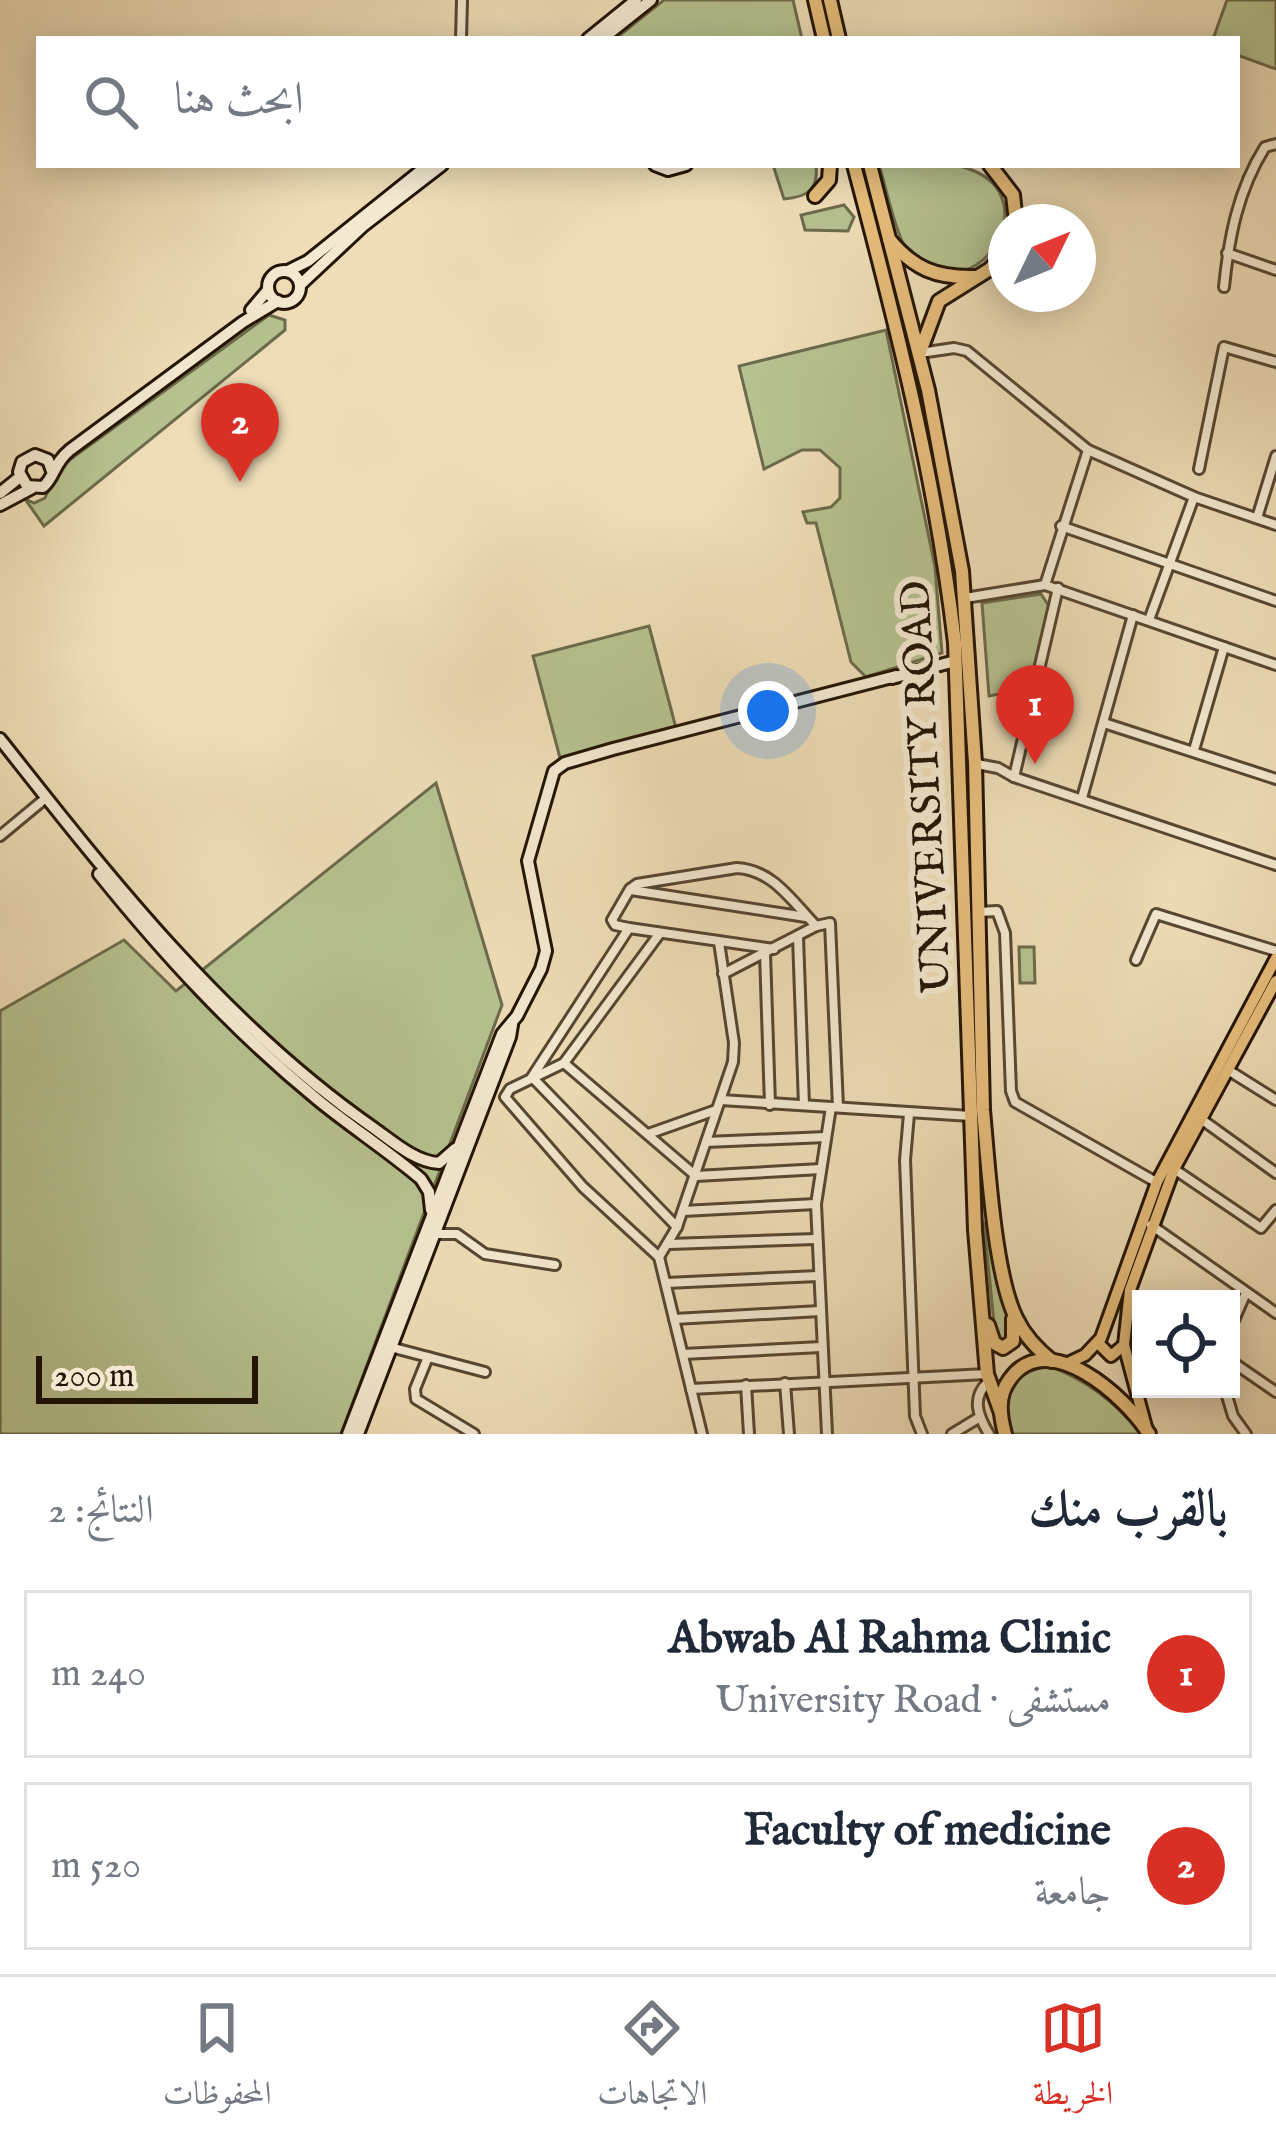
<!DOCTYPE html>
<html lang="ar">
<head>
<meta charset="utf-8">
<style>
	:root { --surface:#fff; --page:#f2f2f3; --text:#1f2937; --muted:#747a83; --line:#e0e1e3; --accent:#d93025 }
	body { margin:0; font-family:"IM FELL English",Amiri,serif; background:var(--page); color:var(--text); direction:rtl }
	.controls { position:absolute; right:36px; bottom:36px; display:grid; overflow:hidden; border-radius:0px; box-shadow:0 6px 30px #0003 }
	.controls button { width:108px; height:108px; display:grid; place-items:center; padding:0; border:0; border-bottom:3px solid var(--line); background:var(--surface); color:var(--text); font:60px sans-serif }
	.compass { position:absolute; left:988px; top:204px; width:108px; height:108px; border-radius:50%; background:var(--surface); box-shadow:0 6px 30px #0003; rotate:47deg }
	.scale { position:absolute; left:36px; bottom:30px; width:222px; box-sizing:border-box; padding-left:12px; border:6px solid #231404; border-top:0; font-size:33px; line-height:42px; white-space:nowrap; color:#231404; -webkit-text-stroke:9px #f4e9d0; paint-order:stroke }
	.you { position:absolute; left:768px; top:711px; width:42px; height:42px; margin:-30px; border:9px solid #fff; border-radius:50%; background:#1a73e8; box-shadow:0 0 0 18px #1a73e833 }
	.badge { display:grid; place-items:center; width:78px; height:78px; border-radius:50%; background:var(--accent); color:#fff; font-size:39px; font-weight:700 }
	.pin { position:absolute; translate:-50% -99px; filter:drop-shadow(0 3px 6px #0008) }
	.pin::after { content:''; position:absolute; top:63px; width:42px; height:36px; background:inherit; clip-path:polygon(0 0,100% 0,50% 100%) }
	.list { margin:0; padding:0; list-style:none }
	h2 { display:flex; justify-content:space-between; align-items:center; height:156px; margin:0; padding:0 48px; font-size:51px }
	h2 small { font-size:39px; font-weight:400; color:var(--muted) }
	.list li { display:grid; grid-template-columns:78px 1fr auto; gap:36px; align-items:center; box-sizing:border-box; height:168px; margin:0 24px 24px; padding:0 24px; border:3px solid var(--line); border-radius:0px }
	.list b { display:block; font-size:45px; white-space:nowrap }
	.list p { margin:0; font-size:39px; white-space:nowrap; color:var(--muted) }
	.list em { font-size:39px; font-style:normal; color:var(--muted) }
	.icon { flex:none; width:66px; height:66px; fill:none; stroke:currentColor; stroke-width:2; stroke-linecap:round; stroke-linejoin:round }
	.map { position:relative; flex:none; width:1276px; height:1434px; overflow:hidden; direction:ltr }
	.search { position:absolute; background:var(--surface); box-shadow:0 6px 30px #0003; left:36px; right:36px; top:36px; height:132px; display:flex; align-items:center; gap:30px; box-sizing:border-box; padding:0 42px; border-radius:0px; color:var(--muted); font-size:45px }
	.sheet { height:540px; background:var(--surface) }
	nav { display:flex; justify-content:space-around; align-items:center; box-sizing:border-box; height:168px; border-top:3px solid var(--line); background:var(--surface); font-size:33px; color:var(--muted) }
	nav a { display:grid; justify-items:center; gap:6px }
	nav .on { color:var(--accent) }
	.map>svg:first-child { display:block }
	.green { fill:#b6c290; stroke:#6c6b4a; stroke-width:3 }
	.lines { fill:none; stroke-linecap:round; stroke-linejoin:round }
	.street-casing { stroke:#564631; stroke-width:14 }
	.secondary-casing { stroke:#231404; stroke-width:16 }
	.primary-casing { stroke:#231404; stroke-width:16 }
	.highway-casing { stroke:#231404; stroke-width:18 }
	.street { stroke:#f4e9d0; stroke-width:8 }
	.secondary { stroke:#f4e9d0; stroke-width:10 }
	.primary { stroke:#e7be7c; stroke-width:10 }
	.highway { stroke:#e7be7c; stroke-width:12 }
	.labels { text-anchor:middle; stroke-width:12; stroke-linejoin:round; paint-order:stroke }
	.street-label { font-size:42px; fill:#231404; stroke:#f4e9d0 }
</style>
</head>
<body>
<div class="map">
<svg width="1276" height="1434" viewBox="0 0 1276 1434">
	<rect width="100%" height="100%" fill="#eeddb7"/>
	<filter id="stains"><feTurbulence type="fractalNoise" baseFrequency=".00167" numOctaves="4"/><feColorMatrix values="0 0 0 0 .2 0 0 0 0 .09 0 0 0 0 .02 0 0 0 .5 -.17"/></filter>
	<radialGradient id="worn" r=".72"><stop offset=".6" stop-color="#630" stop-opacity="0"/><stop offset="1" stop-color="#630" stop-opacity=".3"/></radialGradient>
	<g class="green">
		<path d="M664 0H793L802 39H615Z"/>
		<path d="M1227 0H1276V69L1237 55V39H1213Z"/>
		<path d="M773 165H816C819 191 806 197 784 199Z"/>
		<path d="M879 165C908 165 945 159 972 170 1046 199 981 310 914 260 898 248 886 186 879 165Z"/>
		<path d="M844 205 854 217 848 231 805 230 801 215Z"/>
		<path d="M269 315 285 320V330L44 526 25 499 34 503 45 498 57 469Z"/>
		<path d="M886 330 935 567 942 653 866 677 851 662 816 523H807L803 512 831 507 840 498V468L820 450H802L764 469 739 366Z"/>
		<path d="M1041 594 1049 606 1029 688 989 696 982 603Z"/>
		<path d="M649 626 676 728 560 758 533 656Z"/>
		<path d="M436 783 502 1005 341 1434H0V1011L124 940 176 991Z"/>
		<path d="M1019 947H1034L1035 983H1020Z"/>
		<path d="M984 1223 992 1225 1011 1336 1002 1345 995 1333Z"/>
		<path d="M1049 1366C1087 1380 1116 1402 1141 1434H1011C997 1397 1010 1373 1049 1366Z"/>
	</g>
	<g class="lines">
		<defs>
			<g id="street">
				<path d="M461 39 462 0"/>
				<path d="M1227 253 1276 270"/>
				<path d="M1224 287C1229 237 1238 190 1265 147L1276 144"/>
				<path d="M920 353 954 348 967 351 1088 450 1194 497 1276 525"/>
				<path d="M1199 469 1224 347 1276 362"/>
				<path d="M1257 518 1276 456"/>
				<path d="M1061 526 1276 601"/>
				<path d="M1045 585 1088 450"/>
				<path d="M965 598 1045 585 1276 665"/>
				<path d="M1149 620 1194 497"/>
				<path d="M1104 723 1276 779"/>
				<path d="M1194 750 1224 647"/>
				<path d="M977 764 998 768 1014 777 1276 865"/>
				<path d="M1014 777 1058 588"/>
				<path d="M1082 798 1133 615"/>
				<path d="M0 836 41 802"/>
				<path d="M631 890 806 917"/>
				<path d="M979 912 997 911 1005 933 1011 1091 1015 1102 1156 1182"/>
				<path d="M629 928 532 1077 677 1227"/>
				<path d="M660 933 564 1063 510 1089 505 1097 583 1187 659 1257 702 1434"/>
				<path d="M798 937 804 1105"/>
				<path d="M774 949 629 928 615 925 612 920 630 889 637 884 737 868C773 870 792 901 816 926"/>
				<path d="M765 953 770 1105"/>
				<path d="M1136 960 1156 914 1276 951"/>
				<path d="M723 974 816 926 830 923 838 1107"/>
				<path d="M564 1063 696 1176 821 1169"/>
				<path d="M1228 1070 1276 1100"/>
				<path d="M721 1100 971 1116"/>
				<path d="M909 1114 905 1160 915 1416 922 1434"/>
				<path d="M1201 1119 1276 1173"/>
				<path d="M648 1134 716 1110"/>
				<path d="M706 1142 826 1137"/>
				<path d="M1174 1169 1261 1228 1276 1210"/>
				<path d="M683 1211 816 1204"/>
				<path d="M1151 1225 1276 1313"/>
				<path d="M435 1234H457L485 1254 555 1265"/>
				<path d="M670 1244 816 1239"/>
				<path d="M659 1257 677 1227 733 1062 734 1043 719 942"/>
				<path d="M666 1283 818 1276"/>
				<path d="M674 1319 820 1311"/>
				<path d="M1231 1327 1245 1295"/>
				<path d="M394 1348 485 1372"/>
				<path d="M683 1354 821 1347"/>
				<path d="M428 1357 415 1389 416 1399 474 1434"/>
				<path d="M1231 1361 1276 1392"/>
				<path d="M988 1382C971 1398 978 1416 989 1434"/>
				<path d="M785 1383 789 1434"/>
				<path d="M746 1385 749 1434"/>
				<path d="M691 1389 987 1374"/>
				<path d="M1225 1389 1233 1416 1246 1434"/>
				<path d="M827 1434 816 1204 831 1107"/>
				<path d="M952 1434 980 1417"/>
			</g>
			<g id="secondary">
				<path d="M588 39 636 0"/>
				<path d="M602 39 651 0"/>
				<path d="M655 165 668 170 686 165"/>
				<circle cx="284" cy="287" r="16"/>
				<path d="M288 271 308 261 428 165"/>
				<path d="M300 285 363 226 442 165"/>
				<path d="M251 310 268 290"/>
				<path d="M52 471 48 460 35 455 22 462 19 472 27 486 43 487C55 477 53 464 70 450L243 322 278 301"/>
				<path d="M0 493 20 477"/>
				<path d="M0 505 32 488"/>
				<path d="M892 678 955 661"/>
				<path d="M0 739C112 881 225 1025 375 1129 393 1142 416 1162 439 1163L455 1149"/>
				<path d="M99 874C166 957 235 1032 318 1100 351 1127 388 1151 421 1179L429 1192 431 1210"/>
				<path d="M348 1434 502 1034 517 1016 541 969 546 951 528 861 554 771 565 763 613 749 896 676"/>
				<path d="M358 1434 510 1037 512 1025"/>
			</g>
			<g id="primary">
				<path d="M1098 1343 1111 1356 1124 1345"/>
				<path d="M1066 1364 1085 1355 1101 1338 1157 1182 1276 958"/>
				<path d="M1146 1427 1124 1345 1130 1290 1174 1169 1276 981"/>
			</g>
			<g id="highway">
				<path d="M815 0 824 39"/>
				<path d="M830 0 839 39"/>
				<path d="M854 165C896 323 936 480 955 643L975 1230 987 1374 1001 1413"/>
				<path d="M870 165 928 390 962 571 975 763 983 1110C988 1162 994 1273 1016 1318 1024 1335 1038 1350 1052 1361"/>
				<path d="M990 165 1013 195 1016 222"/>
				<path d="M815 196 829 180 830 165"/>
				<path d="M889 239C914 269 936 278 975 277"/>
				<path d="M920 352 939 301 990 269 1006 252"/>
				<path d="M988 1325 994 1343 1003 1348 1013 1341V1319"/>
				<path d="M1005 1434C1000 1415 997 1396 1010 1379 1048 1326 1127 1398 1149 1434"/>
			</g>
		</defs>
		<use href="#street" class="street-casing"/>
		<use href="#secondary" class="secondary-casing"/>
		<use href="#primary" class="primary-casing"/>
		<use href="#highway" class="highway-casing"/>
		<use href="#street" class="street"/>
		<use href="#secondary" class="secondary"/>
		<use href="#primary" class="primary"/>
		<use href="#highway" class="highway"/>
	</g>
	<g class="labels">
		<g class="street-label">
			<text transform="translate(924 787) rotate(-93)" y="15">UNIVERSITY ROAD</text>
		</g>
	</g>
	<rect width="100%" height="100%" filter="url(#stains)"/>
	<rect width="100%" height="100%" fill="url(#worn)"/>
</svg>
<div class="controls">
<button><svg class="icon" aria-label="locate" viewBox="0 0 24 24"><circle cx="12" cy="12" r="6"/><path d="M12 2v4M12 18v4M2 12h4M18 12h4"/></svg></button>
</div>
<svg class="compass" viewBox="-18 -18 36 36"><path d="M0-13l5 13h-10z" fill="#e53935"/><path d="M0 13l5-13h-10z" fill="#747a83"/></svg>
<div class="scale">200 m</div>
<div class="you"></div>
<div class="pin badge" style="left:1035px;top:764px">1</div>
<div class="pin badge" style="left:240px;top:482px">2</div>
<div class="search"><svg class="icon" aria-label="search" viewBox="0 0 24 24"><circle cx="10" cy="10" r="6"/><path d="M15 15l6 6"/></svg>ابحث هنا</div>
</div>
<section class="sheet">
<h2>بالقرب منك<small>النتائج: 2</small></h2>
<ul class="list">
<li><span class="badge">1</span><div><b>Abwab Al Rahma Clinic</b><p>مستشفى · University Road</p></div><em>240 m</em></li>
<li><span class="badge">2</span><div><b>Faculty of medicine</b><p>جامعة</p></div><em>520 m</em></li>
</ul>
</section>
<nav>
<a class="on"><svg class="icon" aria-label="map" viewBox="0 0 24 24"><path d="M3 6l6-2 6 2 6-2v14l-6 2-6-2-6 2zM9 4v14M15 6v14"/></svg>الخريطة</a>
<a><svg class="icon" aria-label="directions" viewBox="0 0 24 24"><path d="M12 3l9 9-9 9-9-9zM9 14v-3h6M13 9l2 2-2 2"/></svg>الاتجاهات</a>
<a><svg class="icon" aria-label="saved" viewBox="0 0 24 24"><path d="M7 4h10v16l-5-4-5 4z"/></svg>المحفوظات</a>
</nav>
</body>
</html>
